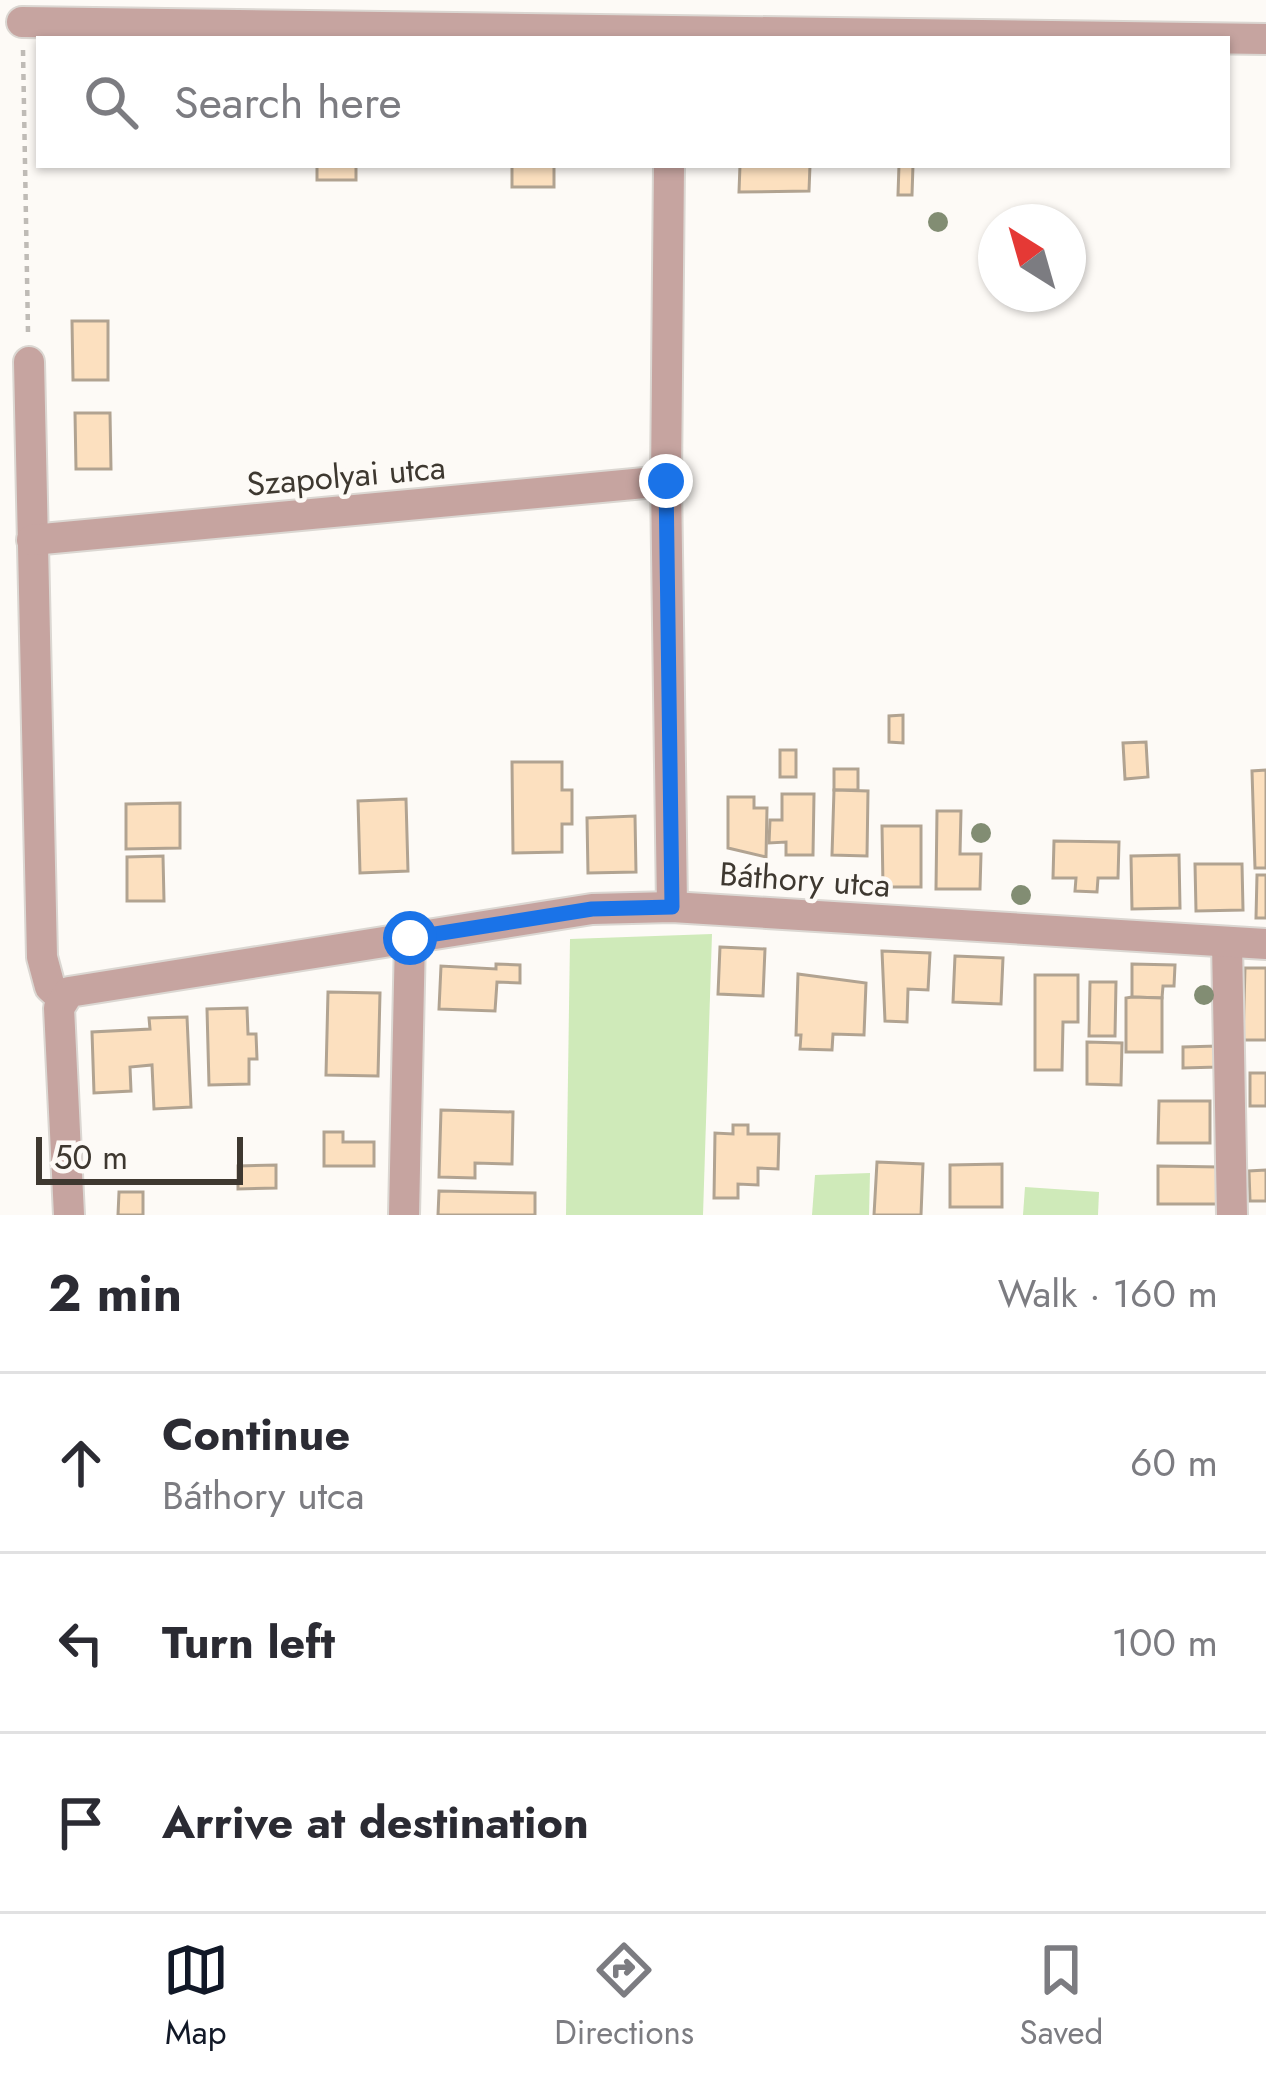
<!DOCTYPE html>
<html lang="en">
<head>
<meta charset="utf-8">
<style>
	:root { --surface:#fff; --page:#f2f2f3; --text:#2b2b33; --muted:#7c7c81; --line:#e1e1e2; --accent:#111827 }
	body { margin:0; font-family:Jost,sans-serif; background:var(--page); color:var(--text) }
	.compass { position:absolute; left:978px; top:204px; width:108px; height:108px; border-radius:50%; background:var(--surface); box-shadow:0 3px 9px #0004; rotate:323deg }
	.scale { position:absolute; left:36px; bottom:30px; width:207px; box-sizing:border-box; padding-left:12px; border:6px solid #3e3830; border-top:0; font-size:33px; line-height:42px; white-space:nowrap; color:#3e3830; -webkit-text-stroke:9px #fdfaf6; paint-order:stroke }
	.stop { position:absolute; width:36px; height:36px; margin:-27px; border:9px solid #1a73e8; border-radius:50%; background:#fff }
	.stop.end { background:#1a73e8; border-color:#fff; box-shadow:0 3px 12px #0008 }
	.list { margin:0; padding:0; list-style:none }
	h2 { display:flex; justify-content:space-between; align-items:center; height:156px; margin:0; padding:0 48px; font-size:51px }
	h2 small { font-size:39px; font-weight:400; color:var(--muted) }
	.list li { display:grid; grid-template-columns:78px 1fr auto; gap:36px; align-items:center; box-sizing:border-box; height:180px; padding:0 48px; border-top:3px solid var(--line) }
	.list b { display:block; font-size:45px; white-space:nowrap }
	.list p { margin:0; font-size:39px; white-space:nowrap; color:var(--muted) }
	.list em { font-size:39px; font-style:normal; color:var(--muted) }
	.icon { flex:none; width:66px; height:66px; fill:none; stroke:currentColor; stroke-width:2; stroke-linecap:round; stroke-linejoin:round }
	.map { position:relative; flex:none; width:1266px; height:1215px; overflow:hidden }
	.search { position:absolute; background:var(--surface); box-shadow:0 3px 9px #0004; left:36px; right:36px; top:36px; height:132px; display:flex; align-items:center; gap:30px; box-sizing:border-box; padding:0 42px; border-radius:0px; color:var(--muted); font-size:45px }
	.sheet { height:696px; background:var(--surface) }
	nav { display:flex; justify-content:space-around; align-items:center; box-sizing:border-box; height:168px; border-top:3px solid var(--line); background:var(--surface); font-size:33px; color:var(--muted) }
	nav a { display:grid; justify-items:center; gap:6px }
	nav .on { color:var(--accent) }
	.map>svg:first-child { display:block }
	.green { fill:#cfeab9 }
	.building { fill:#fce0bf; stroke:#b1a391; stroke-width:3 }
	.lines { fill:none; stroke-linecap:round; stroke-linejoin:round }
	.minor-casing { stroke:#dbd7d2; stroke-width:34 }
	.path { stroke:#bfbbb6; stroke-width:4.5; stroke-dasharray:6 6; stroke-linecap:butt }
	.minor { stroke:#c6a4a0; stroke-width:30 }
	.tree { fill:#828d73 }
	.route { stroke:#1a73e8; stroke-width:15 }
	.labels { text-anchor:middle; stroke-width:9; stroke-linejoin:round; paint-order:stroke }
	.street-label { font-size:33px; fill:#3e3830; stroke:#fdfaf6 }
</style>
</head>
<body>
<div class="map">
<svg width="1266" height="1215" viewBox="0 0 1266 1215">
	<rect width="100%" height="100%" fill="#fdfaf6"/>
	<g class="green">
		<path d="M712 934 703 1215H566L570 939Z"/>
		<path d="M870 1173 869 1215H812L815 1175Z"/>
		<path d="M1025 1187 1099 1192 1098 1215H1023Z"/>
	</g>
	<g class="building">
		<rect x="317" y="165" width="39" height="15"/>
		<rect x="512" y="165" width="42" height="22"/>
		<path d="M740 165H810L809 191 739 192Z"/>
		<path d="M899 165H913L912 195H898Z"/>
		<path d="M72 321H108V380H73Z"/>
		<path d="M75 413H110L111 469H76Z"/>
		<path d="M903 715V743L889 742V716Z"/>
		<path d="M1146 742 1148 777 1125 779 1123 743Z"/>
		<rect x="780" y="750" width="16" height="27"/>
		<path d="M512 762H562V790H572V824H562V852L513 853Z"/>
		<rect x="834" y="769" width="24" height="21"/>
		<path d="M1266 770V868H1255L1252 771Z"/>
		<path d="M834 790 868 791 867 856 832 855Z"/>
		<path d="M782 794H814L813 855H786V842L769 843 770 820H782Z"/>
		<path d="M728 797H754V808H767L766 857 728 848Z"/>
		<path d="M406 799 408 871 360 873 358 801Z"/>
		<path d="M180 803V848L126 849V804Z"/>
		<path d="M937 811H961L960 854H981L980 889H936Z"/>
		<path d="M635 816 636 872 588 873 587 818Z"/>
		<path d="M882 826H921V887H883Z"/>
		<path d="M1054 841 1119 842 1118 878H1098L1097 892 1075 891 1076 878H1053Z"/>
		<path d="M1179 855 1180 908 1132 909 1131 856Z"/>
		<path d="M163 856 164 901H127V857Z"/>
		<path d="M1195 864H1242L1243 910 1196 911Z"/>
		<path d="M1257 875H1266V918H1256Z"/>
		<path d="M720 947 765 949 763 996 718 994Z"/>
		<path d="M882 951 930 953 928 990 908 989 907 1022 885 1021Z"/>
		<path d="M955 956 1003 958 1001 1004 953 1002Z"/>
		<path d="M496 964 520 965V983L497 982 495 1011 439 1009 441 966 496 969Z"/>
		<path d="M1132 964 1175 965 1174 986H1163L1162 998 1132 997Z"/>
		<path d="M1245 968H1266V1040H1243Z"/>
		<path d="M798 974 866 983 864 1035 833 1034 832 1050 800 1049 801 1035H796Z"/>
		<path d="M1035 975H1078V1022H1063L1062 1070H1035Z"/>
		<path d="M1090 982H1116L1115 1036H1089Z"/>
		<path d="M328 992 380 993 378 1076 326 1075Z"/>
		<path d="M1132 997 1162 998V1052H1126V998Z"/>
		<path d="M247 1008 248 1034H256L257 1059H249V1084L209 1085 207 1009Z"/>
		<path d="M187 1017 191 1107 154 1109 152 1065 130 1067 131 1091 94 1093 92 1032 150 1029 149 1018Z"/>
		<path d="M1087 1042 1122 1043 1121 1085 1087 1084Z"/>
		<path d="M1217 1046 1218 1067 1183 1068V1047Z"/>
		<rect x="1250" y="1073" width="16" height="33"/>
		<path d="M1159 1101H1210V1143H1158Z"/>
		<path d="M441 1110 513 1112 512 1164 475 1163V1178L439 1177Z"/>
		<path d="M733 1125H748V1134H779L778 1169 758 1168V1185L738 1184V1198H714L715 1133 733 1134Z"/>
		<path d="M324 1132H343V1142H374V1166H324Z"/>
		<path d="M877 1162 923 1164 921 1215H874Z"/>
		<path d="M1002 1164V1207H950V1165Z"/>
		<path d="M276 1165V1188L238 1189V1166Z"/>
		<path d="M1158 1166 1219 1167V1204H1158Z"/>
		<path d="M1266 1170V1201H1250L1249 1171Z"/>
		<path d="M439 1191 535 1193V1215H438Z"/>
		<path d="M119 1192H143V1215H118Z"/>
	</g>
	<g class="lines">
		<defs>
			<g id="minor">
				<path d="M22 22 1266 39"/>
				<path d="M669 165 666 481 672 907"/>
				<path d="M29 362 42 957 50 987 62 998"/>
				<path d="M32 540 666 481"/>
				<path d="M1227 943 1232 1215"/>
				<path d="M69 1215 59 1008 69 992 592 909 672 907 1266 944"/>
				<path d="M404 1215 410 938"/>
			</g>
		</defs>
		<use href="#minor" class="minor-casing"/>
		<path class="path" d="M23 50 28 332"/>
		<use href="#minor" class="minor"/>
	</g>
	<g class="tree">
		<circle cx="938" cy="222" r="10"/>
		<circle cx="981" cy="833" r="10"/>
		<circle cx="1021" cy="895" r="10"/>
		<circle cx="1204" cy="995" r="10"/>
	</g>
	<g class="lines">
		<path class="route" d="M410 938 592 909 672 907 666 481"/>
	</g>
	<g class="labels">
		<g class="street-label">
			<text transform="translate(346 475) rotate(-5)" y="12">Szapolyai utca</text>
			<text transform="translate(805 879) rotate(4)" y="12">Báthory utca</text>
		</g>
	</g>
</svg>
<svg class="compass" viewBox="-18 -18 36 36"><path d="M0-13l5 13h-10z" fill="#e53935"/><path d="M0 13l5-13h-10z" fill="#7c7c81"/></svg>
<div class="scale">50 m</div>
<div class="stop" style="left:410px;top:938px"></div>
<div class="stop end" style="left:666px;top:481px"></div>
<div class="search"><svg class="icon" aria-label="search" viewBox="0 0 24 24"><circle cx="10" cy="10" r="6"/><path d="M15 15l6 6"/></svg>Search here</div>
</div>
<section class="sheet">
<h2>2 min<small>Walk · 160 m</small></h2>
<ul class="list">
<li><svg class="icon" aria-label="ahead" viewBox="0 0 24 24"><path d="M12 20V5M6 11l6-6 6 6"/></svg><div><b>Continue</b><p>Báthory utca</p></div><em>60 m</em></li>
<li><svg class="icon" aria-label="left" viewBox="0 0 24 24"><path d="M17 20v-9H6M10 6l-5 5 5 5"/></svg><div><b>Turn left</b></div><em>100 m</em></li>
<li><svg class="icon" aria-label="arrive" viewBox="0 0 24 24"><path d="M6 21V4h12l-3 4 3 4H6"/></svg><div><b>Arrive at destination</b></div></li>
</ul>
</section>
<nav>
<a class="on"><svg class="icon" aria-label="map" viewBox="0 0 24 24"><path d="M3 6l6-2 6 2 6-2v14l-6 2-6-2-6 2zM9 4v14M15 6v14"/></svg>Map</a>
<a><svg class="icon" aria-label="directions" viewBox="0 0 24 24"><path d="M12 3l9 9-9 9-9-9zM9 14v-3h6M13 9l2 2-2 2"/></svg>Directions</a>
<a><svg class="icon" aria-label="saved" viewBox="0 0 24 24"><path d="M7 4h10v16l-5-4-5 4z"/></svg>Saved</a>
</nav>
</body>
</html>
